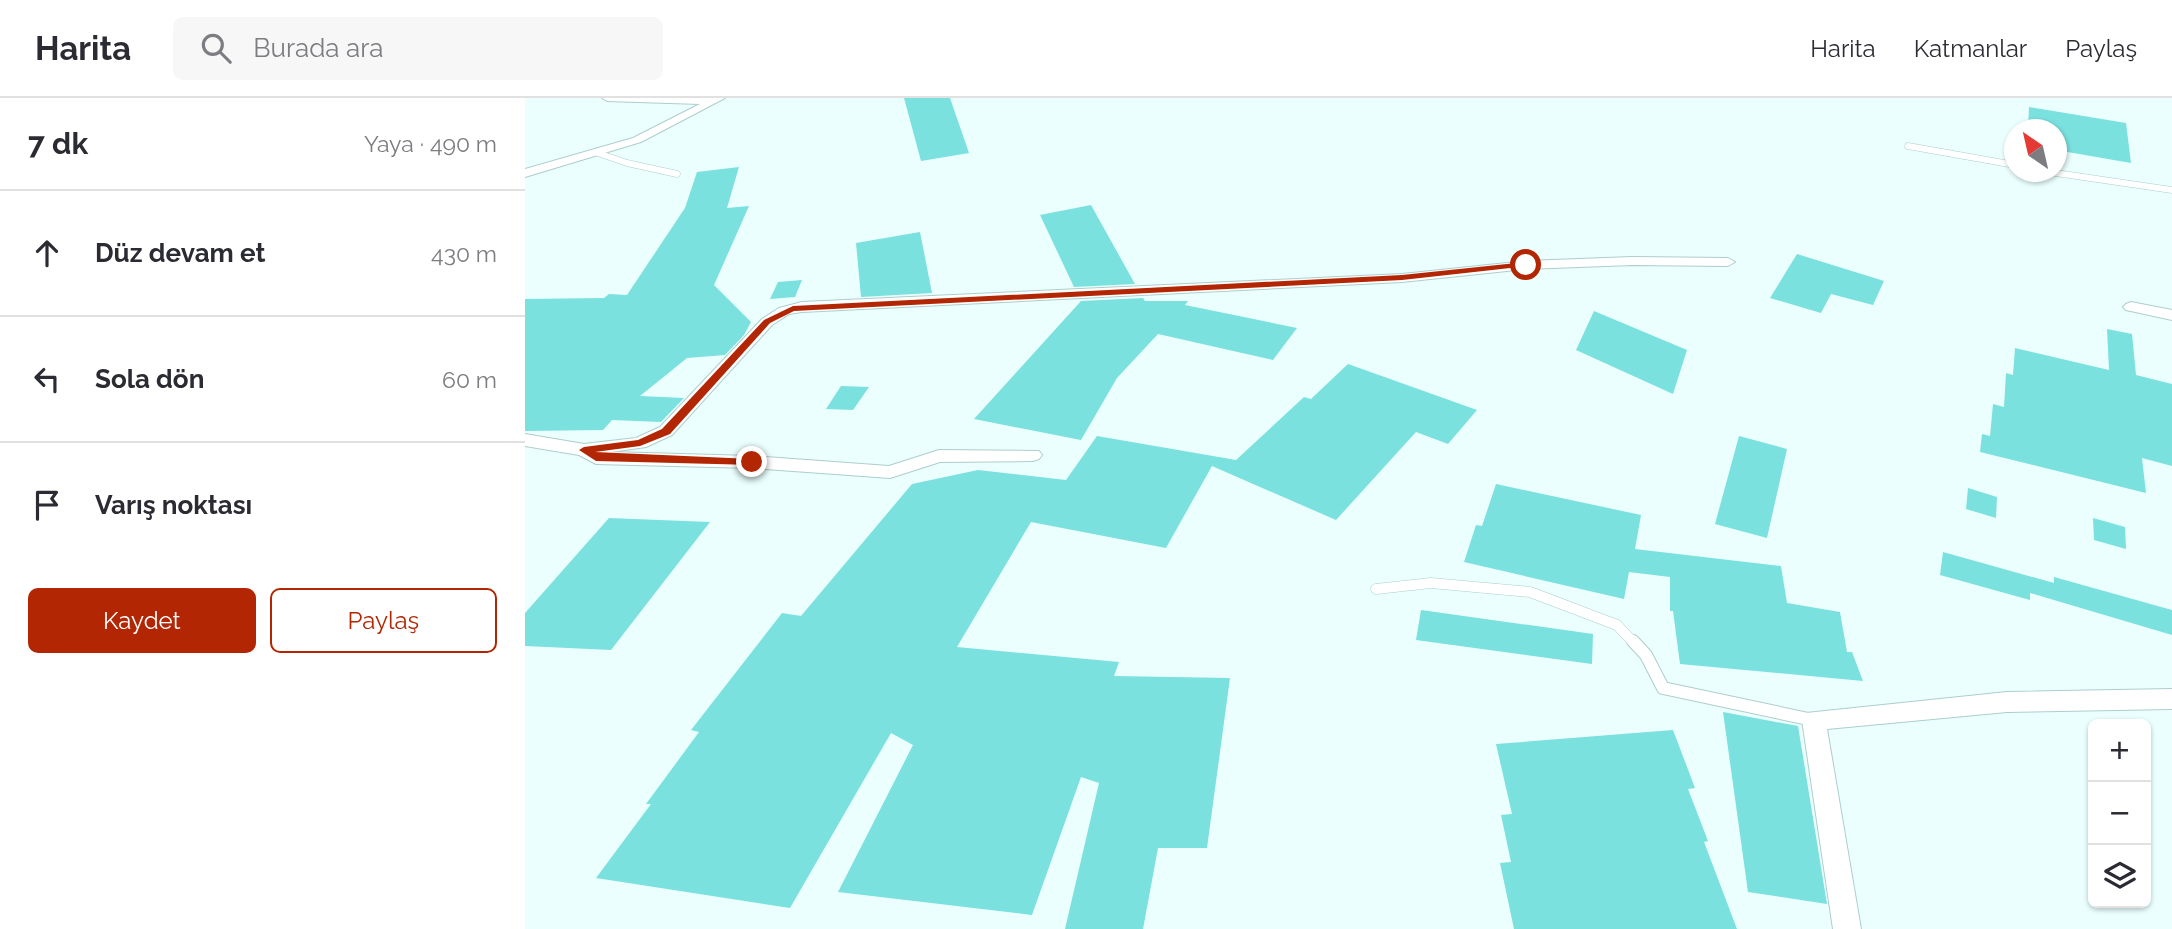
<!DOCTYPE html>
<html lang="tr">
<head>
<meta charset="utf-8">
<style>
	:root { --surface:#fff; --page:#f7f7f7; --text:#2b2b33; --muted:#7c7c81; --line:#e1e1e2; --accent:#b22603 }
	body { margin:0; font-family:Raleway,sans-serif; background:var(--page); color:var(--text) }
	.controls { position:absolute; right:21px; bottom:21px; display:grid; overflow:hidden; border-radius:10px; box-shadow:0 2px 5px #0004 }
	.controls button { width:63px; height:63px; display:grid; place-items:center; padding:0; border:0; border-bottom:2px solid var(--line); background:var(--surface); color:var(--text); font:35px sans-serif }
	.compass { position:absolute; left:1479px; top:21px; width:63px; height:63px; border-radius:50%; background:var(--surface); box-shadow:0 2px 5px #0004; rotate:326deg }
	.stop { position:absolute; width:21px; height:21px; margin:-16px; border:5px solid #b22603; border-radius:50%; background:#fff }
	.stop.end { background:#b22603; border-color:#fff; box-shadow:0 2px 7px #0008 }
	.list { margin:0; padding:0; list-style:none }
	h2 { display:flex; justify-content:space-between; align-items:center; height:91px; margin:0; padding:0 28px; font-size:30px }
	h2 small { font-size:23px; font-weight:400; color:var(--muted) }
	.list li { display:grid; grid-template-columns:46px 1fr auto; gap:21px; align-items:center; box-sizing:border-box; height:126px; padding:0 28px; border-top:2px solid var(--line) }
	.list b { display:block; font-size:26px; white-space:nowrap }
	.list em { font-size:23px; font-style:normal; color:var(--muted) }
	.actions { display:flex; gap:14px; padding:21px 28px }
	.actions a { flex:1; padding:16px 0; border:2px solid var(--accent); border-radius:10px; text-align:center; font-size:24px; color:var(--accent) }
	.actions .main { background:var(--accent); color:#fff }
	.icon { flex:none; width:38px; height:38px; fill:none; stroke:currentColor; stroke-width:2; stroke-linecap:round; stroke-linejoin:round }
	.map { position:relative; flex:none; width:1647px; height:831px; overflow:hidden }
	header { display:flex; align-items:center; gap:42px; box-sizing:border-box; height:98px; padding:0 35px; background:var(--surface); border-bottom:2px solid var(--line) }
	header strong { font-size:33px }
	nav { display:flex; gap:38px; margin-inline-start:auto; font-size:24px }
	.search { width:490px; height:63px; background:var(--page); display:flex; align-items:center; gap:18px; box-sizing:border-box; padding:0 24px; border-radius:10px; color:var(--muted); font-size:26px }
	main { display:flex }
	aside { flex:1; background:var(--surface) }
	.map>svg:first-child { display:block }
	.building { fill:#7be1df }
	.lines { fill:none; stroke-linecap:round; stroke-linejoin:round }
	.service-far2-casing { stroke:#adcecc; stroke-width:7 }
	.service-far1-casing { stroke:#adcecc; stroke-width:11 }
	.service-casing { stroke:#adcecc; stroke-width:14 }
	.minor-casing { stroke:#adcecc; stroke-width:2 }
	.service-far2 { stroke:#fff; stroke-width:6 }
	.service-far1 { stroke:#fff; stroke-width:10 }
	.service { stroke:#fff; stroke-width:12 }
	.minor { fill:#fff; fill-rule:evenodd }
	.route { fill:#b22603 }
</style>
</head>
<body>
<header>
<strong>Harita</strong>
<div class="search"><svg class="icon" aria-label="search" viewBox="0 0 24 24"><circle cx="10" cy="10" r="6"/><path d="M15 15l6 6"/></svg>Burada ara</div>
<nav><a>Harita</a><a>Katmanlar</a><a>Paylaş</a></nav>
</header>
<main>
<aside>
<h2>7 dk<small>Yaya · 490 m</small></h2>
<ul class="list">
<li><svg class="icon" aria-label="ahead" viewBox="0 0 24 24"><path d="M12 20V5M6 11l6-6 6 6"/></svg><div><b>Düz devam et</b></div><em>430 m</em></li>
<li><svg class="icon" aria-label="left" viewBox="0 0 24 24"><path d="M17 20v-9H6M10 6l-5 5 5 5"/></svg><div><b>Sola dön</b></div><em>60 m</em></li>
<li><svg class="icon" aria-label="arrive" viewBox="0 0 24 24"><path d="M6 21V4h12l-3 4 3 4H6"/></svg><div><b>Varış noktası</b></div></li>
</ul>
<div class="actions"><a class="main">Kaydet</a><a>Paylaş</a></div>
</aside>
<div class="map">
<svg width="1647" height="831" viewBox="0 0 1647 831">
	<rect width="100%" height="100%" fill="#eafffe"/>
	<g class="building">
		<path d="M379 0H425L444 55 396 63Z"/>
		<path d="M1504 9 1601 25 1606 65 1531 52V32H1503Z"/>
		<path d="M214 69 202 110 224 108 189 187 226 224 219 237 200 257 162 260 115 298 159 300 136 324 87 322 78 332 0 333V201L79 200 84 196 102 197 160 110 172 74Z"/>
		<path d="M566 107 610 186 549 189 515 117Z"/>
		<path d="M395 134 407 195 336 199 331 145Z"/>
		<path d="M1272 156 1359 183 1348 207 1306 196 1296 215 1245 200Z"/>
		<path d="M277 182 270 199 245 201 253 184Z"/>
		<path d="M618 200 620 203H663L660 207 772 230 748 262 633 236 592 280 556 342 449 321 556 203Z"/>
		<path d="M1069 213 1162 252 1148 296 1051 252Z"/>
		<path d="M1582 231 1607 236 1611 277 1647 286V368L1617 360 1621 395 1455 354 1457 336 1465 338 1468 306 1479 309 1481 275 1488 277 1490 250 1584 272Z"/>
		<path d="M823 266 952 312 923 346 891 334 811 422 687 368 641 450 506 424 432 549 594 564 589 578 705 580 682 750H633L618 831H540L574 685 556 679 507 817 313 794 388 647 366 635 265 810 71 780 126 706H121L174 634 166 632 257 515 276 518 387 386 453 372 541 382 572 338 711 362 779 299 786 301Z"/>
		<path d="M316 288 344 289 328 312 301 311Z"/>
		<path d="M1214 338 1262 351 1242 440 1190 426Z"/>
		<path d="M971 386 1116 417 1110 451 1256 468 1262 505 1315 514 1322 554H1327L1338 583 1155 566 1148 513H1145V479L1104 474 1099 501 939 464 951 427 957 428Z"/>
		<path d="M1443 390 1472 399 1471 420 1441 411Z"/>
		<path d="M84 420 185 424 86 552 0 548V515Z"/>
		<path d="M1568 420 1600 429 1601 451 1569 442Z"/>
		<path d="M1418 454 1529 485V479L1647 512V537L1505 495V502L1415 477Z"/>
		<path d="M896 512 1068 536 1067 566 891 542Z"/>
		<path d="M1198 614 1273 628 1302 806 1223 794Z"/>
		<path d="M1148 632 1170 690 1163 691 1183 743 1179 744 1212 831H989L975 765 986 764 976 717 987 716 971 646Z"/>
	</g>
	<g class="lines">
		<defs>
			<g id="service-far2">
				<path d="M1383 48 1490 67"/>
				<path d="M73 55 102 65 152 76"/>
				<path d="M1524 74 1647 92"/>
			</g>
			<path id="service-far1" d="M851 491 906 485 1005 494 1092 527 1109 545"/>
			<path id="service" d="M1108 543 1121 557 1138 590 1288 622"/>
			<g id="minor">
				<path d="M77 0H200L116 44 0 79V71L108 40 175 6 82 3Z"/>
				<path d="M1107 159 1203 160 1210 164 1203 168 1107 167 1001 171 877 184 277 214 264 216 247 227 147 337 121 349 86 354 227 358 364 368 414 352 514 353 517 357 514 361 508 363 415 364 365 380 227 370 71 366 54 357 0 348V336L59 346 111 340 135 329 237 221 254 210 277 204 877 176 1001 163Z"/>
				<path d="M1606 204 1647 212V222L1601 212 1598 209 1601 206Z"/>
				<path d="M1647 591V611L1482 614 1302 631 1336 831H1308L1277 622 1281 615 1482 594Z"/>
			</g>
		</defs>
		<use href="#service-far2" class="service-far2-casing"/>
		<use href="#service-far1" class="service-far1-casing"/>
		<use href="#service" class="service-casing"/>
		<use href="#minor" class="minor-casing"/>
		<use href="#service-far2" class="service-far2"/>
		<use href="#service-far1" class="service-far1"/>
		<use href="#service" class="service"/>
		<use href="#minor" class="minor"/>
	</g>
	<path class="route" d="M1001 164 1004 168 877 182 269 213 245 225 145 336 115 348 70 354 227 361 232 364 230 367 71 363 54 352 59 349 113 342 137 331 239 222 268 208 877 177Z"/>
</svg>
<div class="controls">
<button>+</button>
<button>−</button>
<button><svg class="icon" aria-label="layers" viewBox="0 0 24 24"><path d="M12 4l9 5-9 5-9-5zM3 14l9 5 9-5"/></svg></button>
</div>
<svg class="compass" viewBox="-18 -18 36 36"><path d="M0-13l5 13h-10z" fill="#e53935"/><path d="M0 13l5-13h-10z" fill="#7c7c81"/></svg>
<div class="stop" style="left:1001px;top:167px"></div>
<div class="stop end" style="left:227px;top:364px"></div>
</div>
</main>
</body>
</html>
